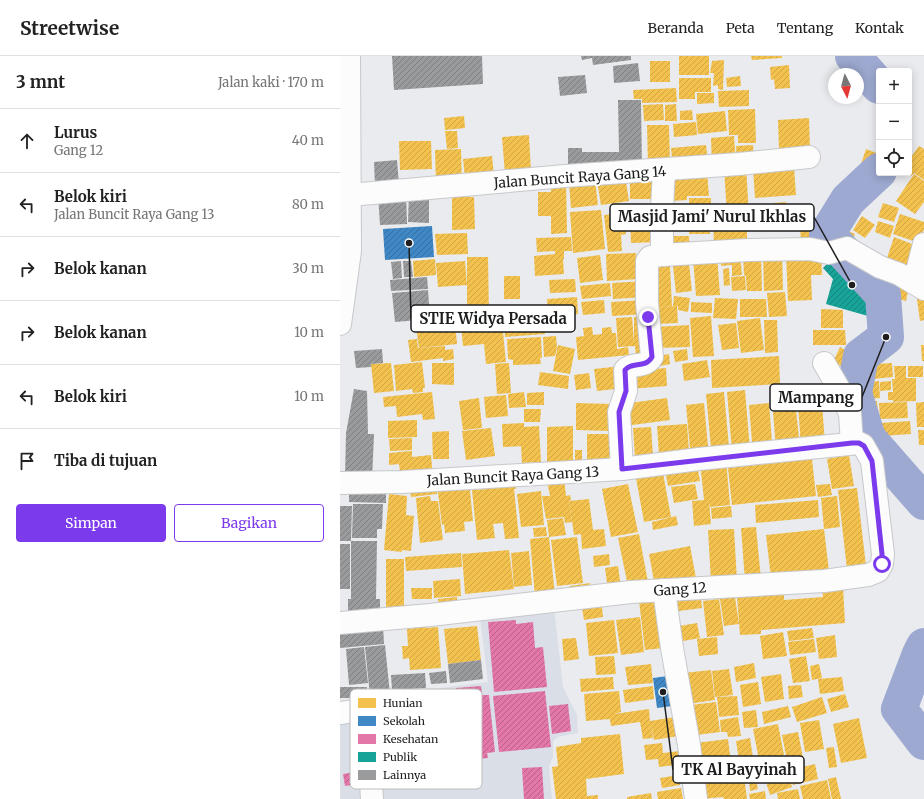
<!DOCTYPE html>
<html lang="id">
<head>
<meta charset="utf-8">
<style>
	:root { --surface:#fff; --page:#f6f6f6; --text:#222; --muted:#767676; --line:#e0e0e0; --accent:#7c3aed }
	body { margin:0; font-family:Merriweather,serif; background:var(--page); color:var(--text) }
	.controls { position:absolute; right:12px; top:12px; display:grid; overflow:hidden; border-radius:4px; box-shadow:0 2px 10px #0003 }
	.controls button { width:36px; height:36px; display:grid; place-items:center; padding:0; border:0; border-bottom:1px solid var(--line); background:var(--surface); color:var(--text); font:20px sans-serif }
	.compass { position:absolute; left:488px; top:12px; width:36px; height:36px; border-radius:50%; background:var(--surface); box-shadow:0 2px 10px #0003; rotate:174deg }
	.stop { position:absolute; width:12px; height:12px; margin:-9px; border:3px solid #7c3aed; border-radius:50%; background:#fff }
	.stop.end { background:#7c3aed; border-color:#fff; box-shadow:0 1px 4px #0008 }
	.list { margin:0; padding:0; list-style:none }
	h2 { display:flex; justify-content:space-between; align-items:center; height:52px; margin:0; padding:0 16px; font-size:17px }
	h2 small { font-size:13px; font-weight:400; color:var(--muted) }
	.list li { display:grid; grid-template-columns:26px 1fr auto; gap:12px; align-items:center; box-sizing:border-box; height:64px; padding:0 16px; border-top:1px solid var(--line) }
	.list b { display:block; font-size:15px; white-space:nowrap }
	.list p { margin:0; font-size:13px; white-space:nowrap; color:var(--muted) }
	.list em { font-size:13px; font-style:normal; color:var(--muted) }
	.actions { display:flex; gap:8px; padding:12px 16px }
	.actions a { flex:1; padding:9px 0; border:1px solid var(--accent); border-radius:4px; text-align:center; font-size:14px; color:var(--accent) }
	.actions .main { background:var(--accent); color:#fff }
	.icon { flex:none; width:22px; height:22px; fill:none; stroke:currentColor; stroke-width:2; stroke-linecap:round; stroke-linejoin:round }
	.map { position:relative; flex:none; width:584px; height:743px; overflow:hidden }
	header { display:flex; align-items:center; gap:24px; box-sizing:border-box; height:56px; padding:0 20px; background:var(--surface); border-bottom:1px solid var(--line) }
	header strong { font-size:19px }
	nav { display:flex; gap:22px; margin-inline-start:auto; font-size:14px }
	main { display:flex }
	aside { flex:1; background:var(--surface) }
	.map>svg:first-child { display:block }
	.built { fill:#dadee6 }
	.homes { fill:url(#homes-hatch) }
	.schools { fill:url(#schools-hatch) }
	.health { fill:url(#health-hatch) }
	.public { fill:url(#public-hatch) }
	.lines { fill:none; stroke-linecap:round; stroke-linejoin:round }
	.river { stroke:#9da9d0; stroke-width:36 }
	.building { fill:url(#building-hatch) }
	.minor-casing { stroke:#c7c8cb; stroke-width:24 }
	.major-casing { stroke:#c7c8cb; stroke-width:24 }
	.minor { stroke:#fcfcfc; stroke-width:22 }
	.major { stroke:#fcfcfc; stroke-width:22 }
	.route { stroke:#7c3aed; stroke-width:5 }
	.labels { text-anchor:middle; stroke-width:4; stroke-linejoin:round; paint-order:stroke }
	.street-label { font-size:14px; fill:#1e1e20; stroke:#fff }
	.key { fill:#fff; stroke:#bcbcbc; stroke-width:1 }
	.key-label { font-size:11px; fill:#1e1e20 }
	.leader { fill:none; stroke:#1e1e20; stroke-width:1.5 }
	.callout-dot { fill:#1e1e20; stroke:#fff; stroke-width:1.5 }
	.callout { fill:#fff; stroke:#1e1e20; stroke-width:1.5 }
	.callout-label { font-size:15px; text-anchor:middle; font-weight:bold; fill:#1e1e20 }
</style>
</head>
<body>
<header>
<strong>Streetwise</strong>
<nav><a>Beranda</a><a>Peta</a><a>Tentang</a><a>Kontak</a></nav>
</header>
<main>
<aside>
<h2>3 mnt<small>Jalan kaki · 170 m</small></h2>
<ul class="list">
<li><svg class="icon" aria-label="ahead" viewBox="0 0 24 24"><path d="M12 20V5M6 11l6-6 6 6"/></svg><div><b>Lurus</b><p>Gang 12</p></div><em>40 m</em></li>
<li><svg class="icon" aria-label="left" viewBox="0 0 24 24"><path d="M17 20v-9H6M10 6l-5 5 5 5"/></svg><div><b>Belok kiri</b><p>Jalan Buncit Raya Gang 13</p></div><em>80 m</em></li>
<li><svg class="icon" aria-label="right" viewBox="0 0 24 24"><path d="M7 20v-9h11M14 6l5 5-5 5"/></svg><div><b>Belok kanan</b></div><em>30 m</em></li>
<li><svg class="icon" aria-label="right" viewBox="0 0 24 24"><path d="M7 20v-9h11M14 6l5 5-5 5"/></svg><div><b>Belok kanan</b></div><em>10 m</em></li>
<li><svg class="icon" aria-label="left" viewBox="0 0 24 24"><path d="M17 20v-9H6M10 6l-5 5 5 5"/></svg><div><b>Belok kiri</b></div><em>10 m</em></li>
<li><svg class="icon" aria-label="arrive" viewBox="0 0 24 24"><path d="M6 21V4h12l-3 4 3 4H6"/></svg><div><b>Tiba di tujuan</b></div></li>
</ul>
<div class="actions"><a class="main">Simpan</a><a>Bagikan</a></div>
</aside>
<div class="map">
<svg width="584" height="743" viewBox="0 0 584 743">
	<defs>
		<pattern id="homes-hatch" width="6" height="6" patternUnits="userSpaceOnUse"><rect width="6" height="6" fill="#f2c14e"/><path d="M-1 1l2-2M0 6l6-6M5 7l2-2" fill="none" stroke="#cfa544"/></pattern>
		<pattern id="schools-hatch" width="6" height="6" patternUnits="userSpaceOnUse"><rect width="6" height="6" fill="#3f88c5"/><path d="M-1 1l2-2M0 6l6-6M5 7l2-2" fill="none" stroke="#346fa0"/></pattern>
		<pattern id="health-hatch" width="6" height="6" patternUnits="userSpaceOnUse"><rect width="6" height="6" fill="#e377a8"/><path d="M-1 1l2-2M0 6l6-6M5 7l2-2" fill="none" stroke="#b76188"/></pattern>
		<pattern id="public-hatch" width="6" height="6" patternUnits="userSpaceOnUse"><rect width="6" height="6" fill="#17a398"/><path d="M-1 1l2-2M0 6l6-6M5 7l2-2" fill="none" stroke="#14847c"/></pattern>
		<pattern id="building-hatch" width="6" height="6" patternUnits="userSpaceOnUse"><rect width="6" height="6" fill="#9a9b9d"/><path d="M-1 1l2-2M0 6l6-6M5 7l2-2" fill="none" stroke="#7d7e80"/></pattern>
	</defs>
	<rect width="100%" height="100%" fill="#e9ebee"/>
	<path class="built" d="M214 552 223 631 237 659 238 677 218 681 213 685V701L209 711 212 743H0V645H29L101 632 148 626 140 560Z"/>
	<g class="homes">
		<rect x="339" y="0" width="30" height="19"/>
		<path d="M411 0H442V2L412 4Z"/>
		<path d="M384 4 383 34 378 33V29L373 30 374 17H370L372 5Z"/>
		<rect x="310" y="5" width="20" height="21"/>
		<path d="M449 9 450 32 435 33 434 23 431 24 430 11Z"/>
		<path d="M400 20 401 30 387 31 386 22Z"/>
		<path d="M339 22H371V36H355V43H339Z"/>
		<path d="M336 32 337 46 302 47V43H294L293 34Z"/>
		<path d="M409 34V50L379 51 378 35Z"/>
		<path d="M357 37H374V47L357 48Z"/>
		<path d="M323 48 324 64 304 65 303 49Z"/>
		<path d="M336 48 337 65H325V49Z"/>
		<path d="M415 53 416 87H398V79H389L388 54Z"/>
		<path d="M352 54 353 64H340V55Z"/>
		<path d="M385 55 387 75 358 78 356 58Z"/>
		<path d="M124 60 125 72 105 74 104 62Z"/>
		<path d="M469 62 470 93 439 94 438 64Z"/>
		<path d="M356 66 357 79 334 81 333 68Z"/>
		<path d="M307 69H329L330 109H308Z"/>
		<path d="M105 75H117L118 92 107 93Z"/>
		<path d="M189 79 191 116 165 118 162 81Z"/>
		<path d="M394 80 396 108 372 109 371 82Z"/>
		<path d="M59 85H91L92 113 60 114Z"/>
		<path d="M366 89 368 107 333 110 331 92Z"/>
		<path d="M413 89 414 103 397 104 396 90Z"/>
		<path d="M579 90 584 93V124L574 117 571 120 567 117H569V104Z"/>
		<path d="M121 93 122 128 96 129 95 94Z"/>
		<path d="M526 93 539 98V111L537 115 521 108Z"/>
		<path d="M152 100 154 120 125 122 123 103Z"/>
		<path d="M406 111 409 159 387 160 384 112Z"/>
		<path d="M454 111 456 139 415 142 413 113Z"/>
		<path d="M367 115 369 140H347V144L331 145 329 119Z"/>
		<path d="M574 118 584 125V146L575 158 556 145Z"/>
		<path d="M290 119H318L319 143H290Z"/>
		<path d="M285 120 289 145 261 149 257 125Z"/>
		<path d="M255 124 258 149 231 152 229 127Z"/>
		<path d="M210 125H226L227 177 211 178V160H198V136H211Z"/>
		<path d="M112 141H134L135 173 112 174Z"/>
		<path d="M349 142H371L370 178H349Z"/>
		<path d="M446 146 447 159 434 160 433 147Z"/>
		<path d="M543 147 559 152 554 166 538 161Z"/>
		<path d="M318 152 319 186 291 187 290 153Z"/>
		<path d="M261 154 265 193 233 197 230 156Z"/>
		<path d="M284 157 286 178 281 179 282 195 268 196 264 159Z"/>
		<path d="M560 158 584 166V173L579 187 553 178Z"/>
		<path d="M522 160 535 169 525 182 513 174Z"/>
		<path d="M407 162V189H374L373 163Z"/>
		<path d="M458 162V172L420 175 419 164Z"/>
		<path d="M460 165H476L477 190 461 191Z"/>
		<path d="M538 165 554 170 550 182 535 176Z"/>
		<path d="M506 174 515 178 512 186 502 181Z"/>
		<path d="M127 177 128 198 97 199 95 178Z"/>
		<path d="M327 180H349L350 196H327Z"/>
		<path d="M231 181 232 195H224V203H223L224 218 195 220 194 200 215 198V195L197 196 196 182Z"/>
		<path d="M554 181 580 191 568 220 544 211Z"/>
		<path d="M442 196 443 234 424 235 423 197Z"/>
		<path d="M296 197 298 223 267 225 266 198Z"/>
		<path d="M403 197H421L422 235H407L406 220 404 219Z"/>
		<path d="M400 198 402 219 392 220V209L381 210V199Z"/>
		<path d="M446 198 481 200 482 219H471L472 244 448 245Z"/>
		<path d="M260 199 263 224 240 227 237 202Z"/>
		<path d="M377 200 380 239 356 240 353 202Z"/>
		<path d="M127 201H148L149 261H127Z"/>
		<path d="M95 203 96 219 74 221 73 205Z"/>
		<path d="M125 205 127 229 98 231 96 207Z"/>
		<path d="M349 208 352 235 336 237 333 210Z"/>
		<path d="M330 210 332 250 319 251 337 250 338 267 316 268 308 211Z"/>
		<path d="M389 212 390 229 384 230 383 213Z"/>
		<path d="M544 215 549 217 544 235 539 234Z"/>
		<rect x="164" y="220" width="16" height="23"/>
		<path d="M405 220 406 234 392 235 391 221Z"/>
		<path d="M549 220 570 225 566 245 544 239Z"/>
		<path d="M235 223 236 236 210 237 209 224Z"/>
		<path d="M305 225 306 241 273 243 272 227Z"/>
		<path d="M270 227 271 240 242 243 240 230Z"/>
		<path d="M445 236 447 260 429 261 427 237Z"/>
		<path d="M334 240 350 242 348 256 338 254V250H333Z"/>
		<path d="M237 241 238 258 208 260 207 243Z"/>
		<path d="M375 242 398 243 396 263 373 262Z"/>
		<path d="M584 242V264L580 265 577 243Z"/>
		<path d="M400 243H426L427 261H400Z"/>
		<path d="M264 244 265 257 243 259 241 246Z"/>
		<path d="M304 244 305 258 272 260 271 246Z"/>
		<path d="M351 246 372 247V257L351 256Z"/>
		<path d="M481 253 503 254V272H481Z"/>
		<path d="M193 256 194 270 205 269V278L165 281 164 258Z"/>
		<path d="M371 260 374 300 353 301 350 262Z"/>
		<path d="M292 261 294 286V261H307L309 300H296L295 290 278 291 276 262Z"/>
		<path d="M420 262 424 294 401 297 397 265Z"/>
		<path d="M424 264H437L438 296 425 297Z"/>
		<path d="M115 266 117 288 79 292 76 271Z"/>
		<path d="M162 266 166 306 146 308 144 288 123 290 121 269Z"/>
		<path d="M396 267 399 292 382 294 378 269Z"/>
		<path d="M349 269 350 291 315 292 314 271Z"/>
		<path d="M252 271 253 279 262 278V272L271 271 272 277H276L277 293 288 291 289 299 238 304 236 281 244 280 243 272Z"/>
		<path d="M473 274H505L506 289H473Z"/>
		<path d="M216 280 217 292 215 300 204 301 203 281Z"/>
		<path d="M201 281 202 302H200L201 308 173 309V304L168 303 167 283Z"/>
		<path d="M77 283 78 292 105 290V294L113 293 114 303 103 305V302L71 306 68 284Z"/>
		<path d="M218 289 235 293 230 318 213 315Z"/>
		<path d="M581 289H584V305H582Z"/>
		<path d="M500 291 513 298 505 312 493 306Z"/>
		<path d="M347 293 348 304 335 306 333 295Z"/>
		<path d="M329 298 330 308 315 311 314 301Z"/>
		<path d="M439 300 440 328 372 332 371 304Z"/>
		<path d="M367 304 370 321 344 325 342 308Z"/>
		<path d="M82 306 85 332H83V336L73 337 72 333 56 335 54 309Z"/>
		<path d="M51 307 54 335 34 337 31 308Z"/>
		<path d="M92 307H114V329L92 328Z"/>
		<path d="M169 307 171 337 157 338 155 308Z"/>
		<path d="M552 307 553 321 523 324 522 309Z"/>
		<path d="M282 310 284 332 257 335 254 313Z"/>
		<path d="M554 310H566V322H576V345L553 346V344H548V336H553L552 323H555Z"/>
		<rect x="568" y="310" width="15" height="11"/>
		<path d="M326 312 327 330 290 333 289 315Z"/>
		<path d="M200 316 229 320 228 333 198 329Z"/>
		<path d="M249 317 251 332 236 334 234 319Z"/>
		<path d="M539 325 540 342 517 344 516 327Z"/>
		<path d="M551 325V334L540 335V326Z"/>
		<path d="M405 334 410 394 392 395 387 336Z"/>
		<path d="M92 336 95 363 83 364 82 358 57 361 56 350 44 351 43 341Z"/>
		<path d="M184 336 186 351 169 352 168 338Z"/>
		<path d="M204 336V349H187V337Z"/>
		<path d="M384 336 389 391 371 392 366 338Z"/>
		<path d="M166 339 168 360 146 362 144 341Z"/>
		<path d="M139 342 142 372 123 374 119 345Z"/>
		<path d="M327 342 330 364 285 370 282 348Z"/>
		<path d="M537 345 539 367 525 369 522 346Z"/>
		<path d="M567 346 568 362 540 363 539 347Z"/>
		<path d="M584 346V371H577L576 347Z"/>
		<path d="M236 347 271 348V375L236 374Z"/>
		<path d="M364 347 369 401 351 403 346 349Z"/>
		<path d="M429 347 432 385 412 386 409 349Z"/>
		<path d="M482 348 485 387 461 389 458 350Z"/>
		<path d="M184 353H201L200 366H184Z"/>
		<path d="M456 354 460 391 436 393 433 356Z"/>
		<path d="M77 364V381L48 382V365Z"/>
		<path d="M570 365 571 378 541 380 540 367Z"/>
		<path d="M184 367V371L199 370 201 406 182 407 181 390H185L163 391 162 368Z"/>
		<path d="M347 368 349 396 319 399 317 370Z"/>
		<path d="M233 370V407H207V371Z"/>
		<path d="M311 371 313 400 295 402 293 372Z"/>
		<path d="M151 372 155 400 126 404 122 375Z"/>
		<path d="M578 374H584V389H579Z"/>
		<path d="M109 375V403H93L92 376Z"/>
		<path d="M247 378H273V411L247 412Z"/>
		<path d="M72 382V394L50 395 49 383Z"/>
		<rect x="235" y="394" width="7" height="16"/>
		<path d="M72 395V401L91 399 93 421 61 424 59 408 49 409V397Z"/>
		<path d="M509 399 514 430 492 433 487 403Z"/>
		<path d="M386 403 390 449 370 451 369 445 371 468 354 470 352 445 364 444 360 406Z"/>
		<path d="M472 403 476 440 392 449 388 412Z"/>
		<path d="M357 409 360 425 328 430 325 414Z"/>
		<path d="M323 417 331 461 304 466 296 422Z"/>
		<path d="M224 422 226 440 230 439 231 444 229 445 232 466 225 467 224 461 206 463 202 440H210L207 425Z"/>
		<path d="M175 424 176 433H174L179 482 165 483 163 467 153 468 155 482 137 484 132 434 147 433 146 427 158 426V432L166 431Z"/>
		<path d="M129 425 133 465 124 466 125 475 105 477 104 468 102 469 97 429Z"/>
		<path d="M96 426 97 438 71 441 70 429Z"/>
		<path d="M288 428 298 476 271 481 262 433Z"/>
		<path d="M355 428 358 443 334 447 331 431Z"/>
		<path d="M490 428 492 439 478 441 476 429Z"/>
		<path d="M517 432 527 519 508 522 498 434Z"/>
		<path d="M201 435 204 469 181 471 177 438Z"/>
		<path d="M49 438 67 440 66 459 74 460 71 495 62 494V496L44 494Z"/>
		<path d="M90 440 91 445H98L103 484 80 487 76 442Z"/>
		<path d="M497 440 500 471 484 473 489 515 431 522 426 479 484 473 481 442Z"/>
		<path d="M249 443 253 474 264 473 266 490 242 493 241 478 234 479 229 445Z"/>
		<path d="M478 444 479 461 416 467 415 449Z"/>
		<path d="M391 450 392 461 372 463 371 452Z"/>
		<path d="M336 460 338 469 313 474 312 466Z"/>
		<path d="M223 462 226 479 209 481 215 539 195 541 190 483 209 481 207 464Z"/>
		<path d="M206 471 207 480 194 481 193 472Z"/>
		<path d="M416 471 421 523 405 525 401 472Z"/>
		<path d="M394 473 397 525 371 526 368 474Z"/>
		<path d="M299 478 308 526 288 530 278 482Z"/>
		<path d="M237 481 243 527 217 530 211 484Z"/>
		<path d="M350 490 356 522 315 530 309 498Z"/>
		<path d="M169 494 174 533 125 538 122 498Z"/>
		<path d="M189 495 192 529 174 531 171 497Z"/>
		<path d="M121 497 122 511 66 515 65 501Z"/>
		<path d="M269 498 270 509 254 511 253 500Z"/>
		<rect x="46" y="503" width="18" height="54"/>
		<path d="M278 510 281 532 268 534 265 512Z"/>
		<path d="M120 523 121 540 94 542 93 525Z"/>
		<path d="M250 527 252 538 232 541 230 530Z"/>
		<path d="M503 531 505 567 421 574V578L400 579 397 540 444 536V544L483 541 482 533Z"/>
		<path d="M71 532H92V543H72Z"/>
		<path d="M360 534 362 552 331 556 329 539Z"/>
		<path d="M117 541 118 554 99 556 98 543Z"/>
		<path d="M395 541 399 568 384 570 380 543Z"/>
		<path d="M317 542 323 592 305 594 299 545Z"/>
		<path d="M261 543 263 561 244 564 241 546Z"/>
		<path d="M379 543 384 579 367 581 363 545Z"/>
		<path d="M300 561 304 596 281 599 276 564Z"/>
		<path d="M86 564V572L98 571 101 612 70 614 69 602 63 603 62 590H68L67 573H71L70 566Z"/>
		<path d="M274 564 278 597 249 600 246 567Z"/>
		<path d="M357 567 360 582 337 586 334 571Z"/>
		<path d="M137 570 141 604 108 608 104 573Z"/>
		<path d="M472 572 474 582 449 585 447 575Z"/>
		<path d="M443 576 447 600 423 603 420 580Z"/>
		<path d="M495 579 497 601 479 603 476 582Z"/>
		<path d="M377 581 378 598 359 600 357 583Z"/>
		<path d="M236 582 239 603 224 605 222 583Z"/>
		<path d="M474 583 476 596 450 599 448 586Z"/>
		<path d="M274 600 276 618 256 619 255 601Z"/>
		<path d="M466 600 470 625 453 627 449 603Z"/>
		<path d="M414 607 416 622 396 626 394 611Z"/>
		<path d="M311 608 313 627 288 629 285 611Z"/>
		<path d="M479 608 482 622 472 624 470 610Z"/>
		<path d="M389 613 393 639 375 641 372 615Z"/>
		<path d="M371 614 375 644 348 648 344 617Z"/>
		<path d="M441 618 444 643 425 646 421 621Z"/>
		<path d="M273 621 274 633 241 636 240 623Z"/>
		<path d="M502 621 504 635 480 638 478 623Z"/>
		<path d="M418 626 421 648 403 651 400 629Z"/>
		<path d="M461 629 463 641 449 643 448 630Z"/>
		<path d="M313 630 314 643 285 647 283 634Z"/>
		<path d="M279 635 281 656 274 658 309 653 310 665 335 661 338 680 314 684 311 668 313 682 303 683 300 666 271 670 269 658 270 663 246 665 244 638Z"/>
		<path d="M505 638 509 651 491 656 487 643Z"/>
		<path d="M397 640 399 659 379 661 377 641Z"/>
		<path d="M482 641 487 657 457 666 452 651Z"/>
		<path d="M376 646 380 676 356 679 351 649Z"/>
		<path d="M448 650 451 661 424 668 422 656Z"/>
		<path d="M416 654 418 671 404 672 402 656Z"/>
		<path d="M398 661 401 680 388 681 387 676H381L380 664Z"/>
		<path d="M519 662 527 702 501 707 493 668Z"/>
		<path d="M479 664 484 693 465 696 460 667Z"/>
		<path d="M438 668 444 699 419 704 413 673Z"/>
		<path d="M458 676 464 707 448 710 442 679Z"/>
		<path d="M280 678 284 718 246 723 247 740 258 739V743H216L212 711 218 710 216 691 241 687V682Z"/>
		<path d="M410 682 413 702 399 704 396 685Z"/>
		<path d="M388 683 391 707 358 711 356 687Z"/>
		<path d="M322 687 323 697 340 695 342 708 319 711 318 703 306 704 304 689Z"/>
		<path d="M494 691 497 711 489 712 486 692Z"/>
		<path d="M475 708 478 723 453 729 450 714Z"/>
		<path d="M447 715 452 731 430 739 425 723Z"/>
		<path d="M339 719 340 729 322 732 320 722Z"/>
		<path d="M404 720 407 743H384L383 741 360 743 358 727 381 725V723Z"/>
		<path d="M496 721 501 743H492L488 723Z"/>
		<path d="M416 724 418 733 410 735 409 725Z"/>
		<path d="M487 724 491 743H463L460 730Z"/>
		<path d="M341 732 343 743H318L317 736Z"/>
		<path d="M458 733 460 743H438L437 737Z"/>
		<path d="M425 735 426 743H410L409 738Z"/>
		<path d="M311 737 312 743H287V741Z"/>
	</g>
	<g class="schools">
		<path d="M92 170 94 201 45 204 43 173Z"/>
		<path d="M328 620 332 650 317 652 313 622Z"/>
	</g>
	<g class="health">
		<path d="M176 564V568L193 566 195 592 203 591 207 631 154 636 148 566Z"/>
		<path d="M141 630 142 639H149L155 696 147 697 148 702 123 704 116 632Z"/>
		<path d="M205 635 211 691 159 696 153 640Z"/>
		<path d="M228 648 231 675 212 678 209 650Z"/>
		<path d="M202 711 204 743H184L182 712Z"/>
		<path d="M16 716 18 728 5 730 3 718Z"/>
	</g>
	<path class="public" d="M499 196 534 231V239L542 242 537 260 529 257 528 260 486 248 493 223 483 212Z"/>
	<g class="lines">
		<g class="river">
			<path d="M513 0 539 30"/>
			<path d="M539 115 508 144 487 178 543 239 546 281 521 300 514 337 528 382 584 446"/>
			<path d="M584 590 580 598 559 653 584 686"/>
		</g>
	</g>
	<g class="building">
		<path d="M52 0H142L143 28 54 34Z"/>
		<path d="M241 0H291V4L253 9 252 2 242 4Z"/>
		<path d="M298 7 300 25 274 27 273 10Z"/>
		<path d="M245 19 247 37 220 40 218 21Z"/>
		<path d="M278 44H301L302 113 228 114V92H242V96H279Z"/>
		<path d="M57 104 59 128 35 129 34 106Z"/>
		<path d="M66 136 67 168 40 169 38 138Z"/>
		<path d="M69 136H89V167L68 166Z"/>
		<path d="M61 205 62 222 53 223 51 206Z"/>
		<path d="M63 205H71L73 221H64Z"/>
		<path d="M87 221 88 233 51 235 50 224Z"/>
		<path d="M88 234 90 263 55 266 52 237Z"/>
		<path d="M42 293 43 307 31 308V311L16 312 14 295Z"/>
		<path d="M14 333 27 335 28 378H34L32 424 5 423 6 377Z"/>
		<path d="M9 429 46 430V447L9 446Z"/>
		<path d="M13 448H43L42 473H37V482H12Z"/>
		<path d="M0 450H12L11 485H0Z"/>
		<path d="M11 485H37L36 543H11Z"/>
		<rect x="0" y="488" width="10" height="45"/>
		<rect x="8" y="543" width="32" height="19"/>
		<path d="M43 569 44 588 0 592V573Z"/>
		<path d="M45 589 50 638 30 640 25 591Z"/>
		<path d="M24 591 28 627 9 629 6 593Z"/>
		<path d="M141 604 143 623 110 627 108 608Z"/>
		<path d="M106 615 107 627 91 628 89 617Z"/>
		<path d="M85 617 86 632 52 634 51 619Z"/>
		<path d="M0 631H27L26 642H0Z"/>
	</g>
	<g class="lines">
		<defs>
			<g id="minor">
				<path d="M324 114 322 153V199L408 194 470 193 489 197 507 192 540 211 559 218 574 227"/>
				<path d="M10 139 225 120 399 108 469 101"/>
				<path d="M584 188 574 227 584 233"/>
				<path d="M484 307 501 336 510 358 512 387"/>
				<path d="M282 413 279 356 286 335 285 314C292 306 305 313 312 301L307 247V205L310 201 322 199"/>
				<path d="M0 427 62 426 282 413 359 403 519 387 523 389 532 405 543 498 542 508 538 515 528 519 484 525 291 536 90 559 0 567"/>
				<path d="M324 534 332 592 349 689 356 743"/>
				<path d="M0 657C9 656 22 652 27 661L32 743"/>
			</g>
			<path id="major" d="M0 268 10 195 9 0"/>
		</defs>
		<use href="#minor" class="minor-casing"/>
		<use href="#major" class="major-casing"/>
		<use href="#minor" class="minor"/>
		<use href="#major" class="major"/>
	</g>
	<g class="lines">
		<path class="route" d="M308 261 312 301C305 313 292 305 285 314L286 335 279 356 282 413 512 387H519L524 390 532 405 542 498V508"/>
	</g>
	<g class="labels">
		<g class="street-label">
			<text transform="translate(240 121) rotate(-4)" y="5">Jalan Buncit Raya Gang 14</text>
			<text transform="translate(173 420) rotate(-3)" y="5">Jalan Buncit Raya Gang 13</text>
			<text transform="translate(340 533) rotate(-4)" y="5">Gang 12</text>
		</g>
	</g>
	<rect x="10" y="633" width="132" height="100" rx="6" class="key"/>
	<rect x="18" y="642" width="18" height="10" fill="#f2c14e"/>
	<rect x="18" y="660" width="18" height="10" fill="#3f88c5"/>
	<rect x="18" y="678" width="18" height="10" fill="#e377a8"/>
	<rect x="18" y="696" width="18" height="10" fill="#17a398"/>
	<rect x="18" y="714" width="18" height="10" fill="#9a9b9d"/>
	<g class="key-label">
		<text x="43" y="651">Hunian</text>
		<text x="43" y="669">Sekolah</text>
		<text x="43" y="687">Kesehatan</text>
		<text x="43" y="705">Publik</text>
		<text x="43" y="723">Lainnya</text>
	</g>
	<path class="leader" d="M512 229L474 161M69 187L71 263M546 281L522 341M323 636L333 714"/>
	<g class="callout-dot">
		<circle cx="512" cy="229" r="4"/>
		<circle cx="69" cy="187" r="4"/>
		<circle cx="546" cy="281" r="4"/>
		<circle cx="323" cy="636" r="4"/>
	</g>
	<g class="callout">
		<rect x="270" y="148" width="204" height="27" rx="4"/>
		<rect x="71" y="249" width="164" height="27" rx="4"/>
		<rect x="430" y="328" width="92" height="27" rx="4"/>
		<rect x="333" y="700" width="131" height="27" rx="4"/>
	</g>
	<g class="callout-label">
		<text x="372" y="166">Masjid Jami' Nurul Ikhlas</text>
		<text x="153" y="268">STIE Widya Persada</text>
		<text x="476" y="347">Mampang</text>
		<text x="399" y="719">TK Al Bayyinah</text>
	</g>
</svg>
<div class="controls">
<button>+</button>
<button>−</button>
<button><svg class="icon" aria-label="locate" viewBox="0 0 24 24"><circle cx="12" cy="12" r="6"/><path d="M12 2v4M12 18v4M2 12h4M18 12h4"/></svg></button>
</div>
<svg class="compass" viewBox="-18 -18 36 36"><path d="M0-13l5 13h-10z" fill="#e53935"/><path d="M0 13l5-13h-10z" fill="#767676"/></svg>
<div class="stop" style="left:542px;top:508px"></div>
<div class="stop end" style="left:308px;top:261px"></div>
</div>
</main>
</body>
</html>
